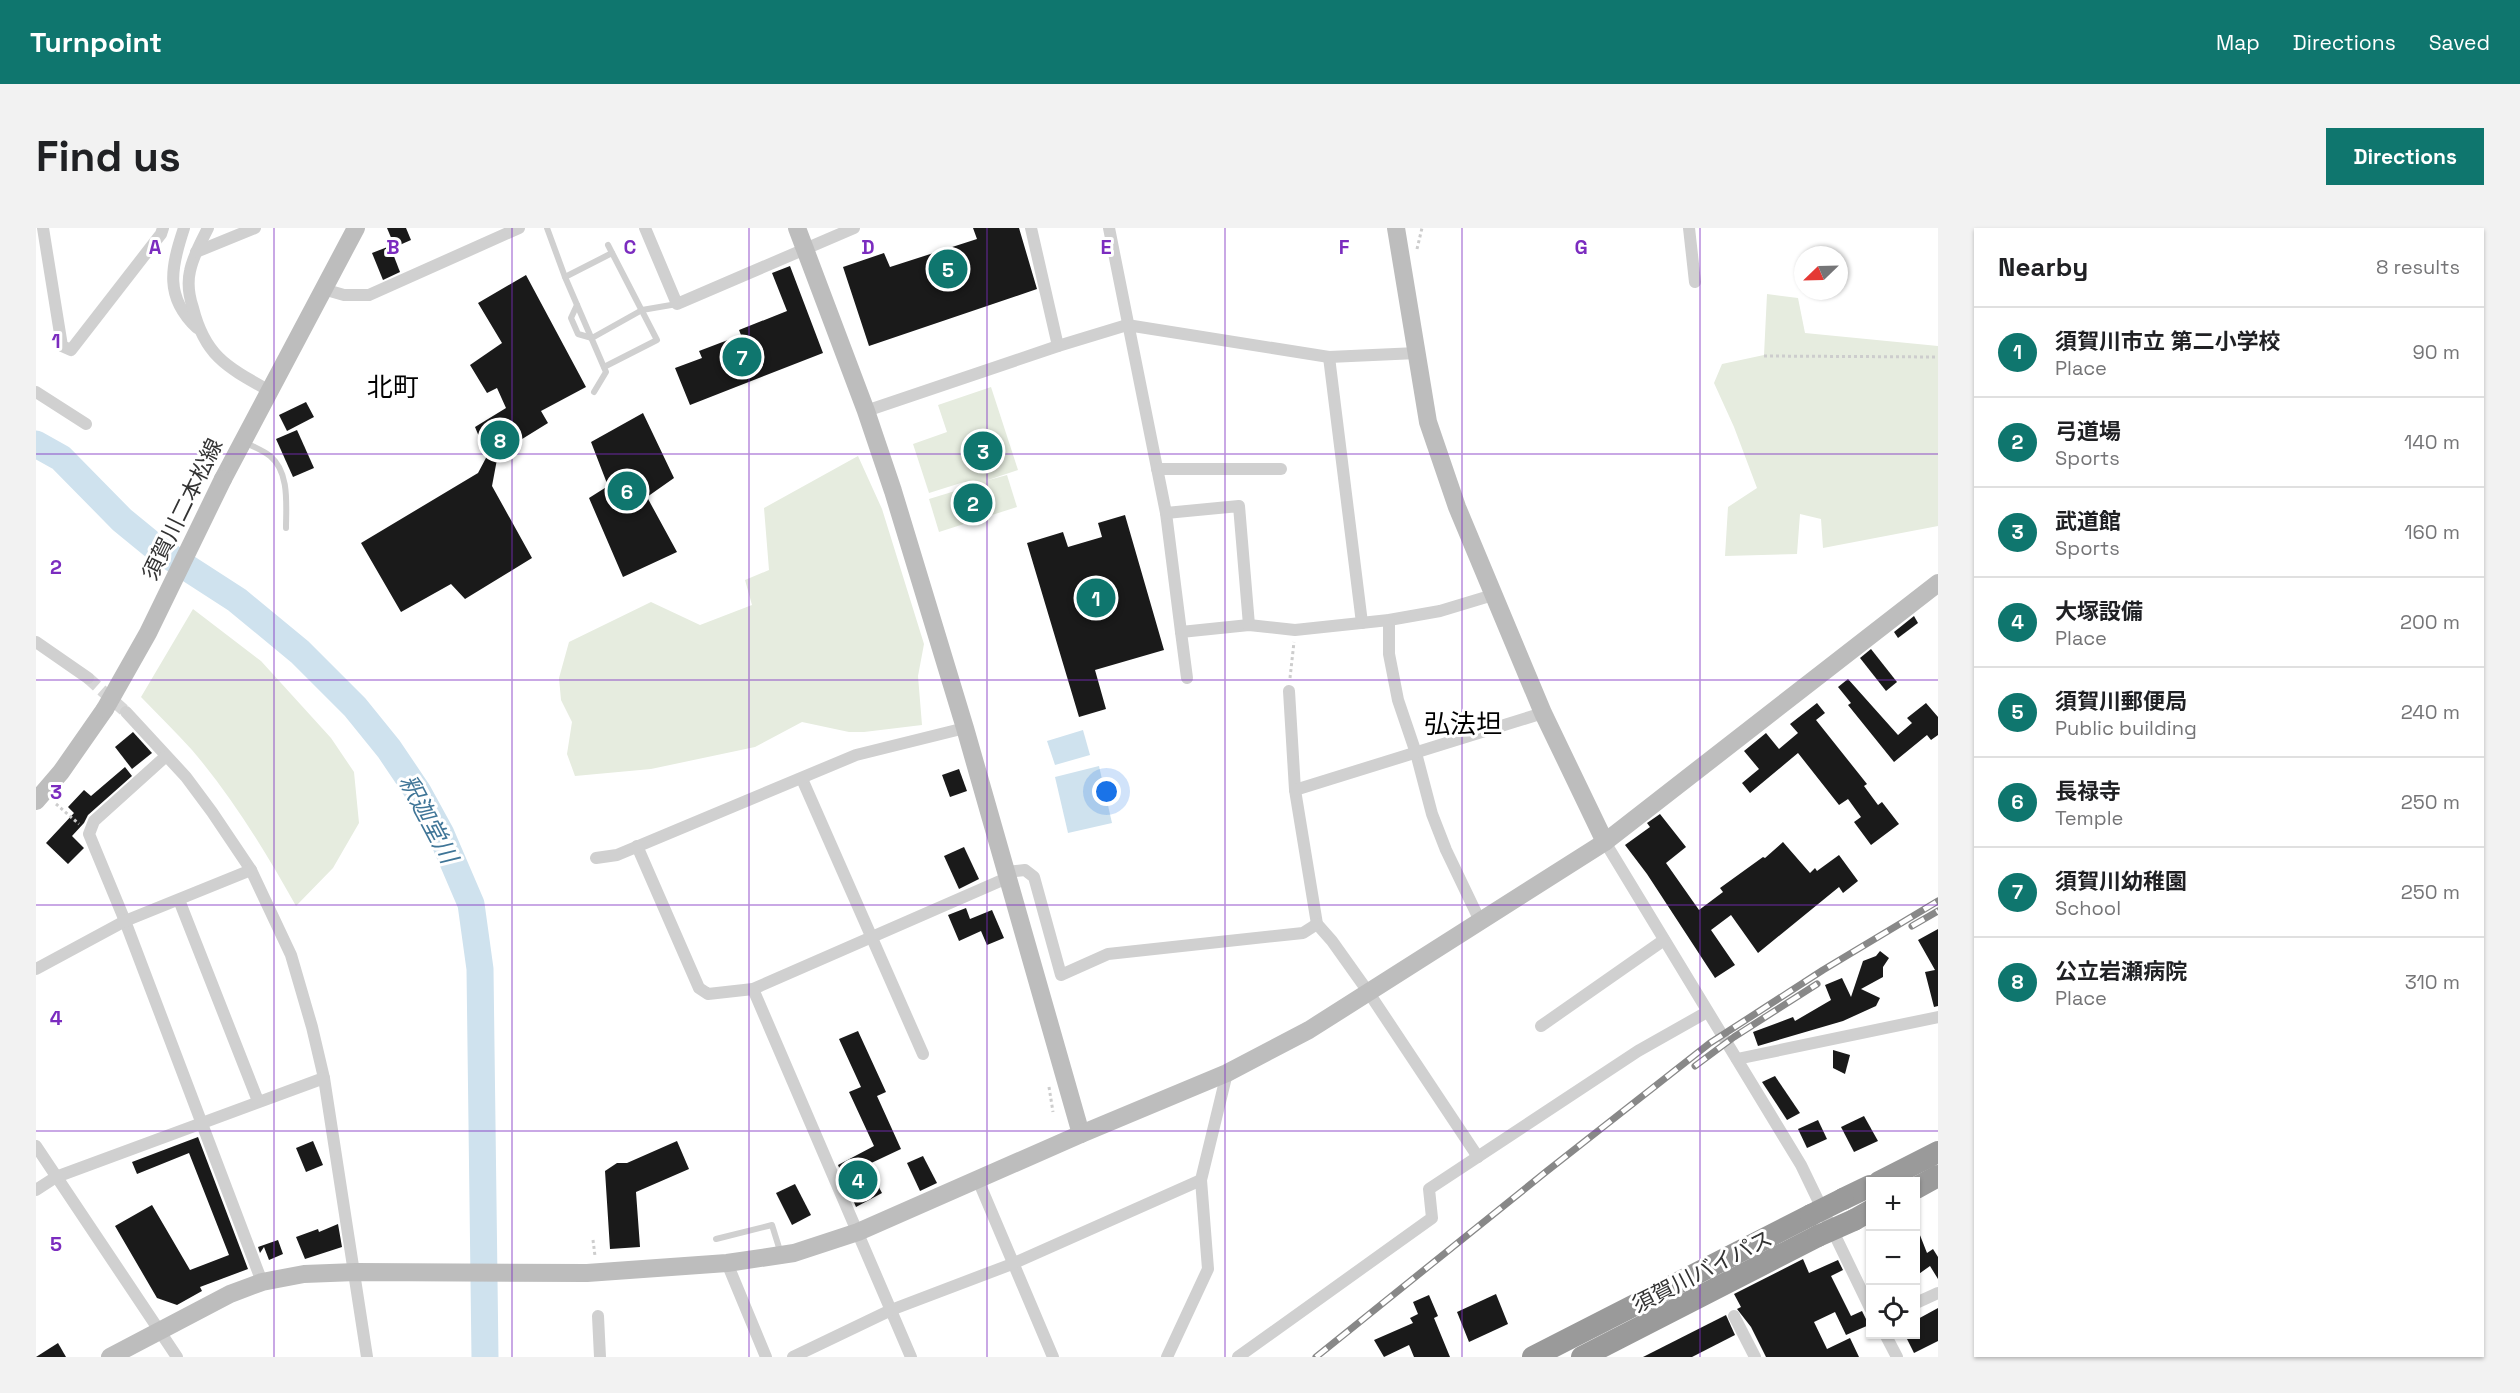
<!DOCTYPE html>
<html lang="en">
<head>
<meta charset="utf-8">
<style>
	:root { --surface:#fff; --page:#f2f2f2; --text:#202124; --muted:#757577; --line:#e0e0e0; --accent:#0f766e }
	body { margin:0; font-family:"Space Grotesk","Noto Sans JP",sans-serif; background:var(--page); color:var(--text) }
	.controls { position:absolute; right:18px; bottom:18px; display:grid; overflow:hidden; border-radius:0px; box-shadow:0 2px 4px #0004 }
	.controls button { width:54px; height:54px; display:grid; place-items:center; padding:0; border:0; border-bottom:2px solid var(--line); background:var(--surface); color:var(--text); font:30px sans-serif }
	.compass { position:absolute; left:1758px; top:18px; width:54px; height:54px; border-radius:50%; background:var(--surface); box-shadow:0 2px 4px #0004; rotate:247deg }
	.you { position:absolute; left:1071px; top:564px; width:21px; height:21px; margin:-15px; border:4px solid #fff; border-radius:50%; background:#1a73e8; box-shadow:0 0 0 9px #1a73e833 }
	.badge { display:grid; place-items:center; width:39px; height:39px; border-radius:50%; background:var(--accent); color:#fff; font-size:20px; font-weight:700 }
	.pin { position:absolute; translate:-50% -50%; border:3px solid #fff; box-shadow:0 2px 6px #0006 }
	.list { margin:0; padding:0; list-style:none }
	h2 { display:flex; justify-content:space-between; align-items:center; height:78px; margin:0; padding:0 24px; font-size:26px }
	h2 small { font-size:20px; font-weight:400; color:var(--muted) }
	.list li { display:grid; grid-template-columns:39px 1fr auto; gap:18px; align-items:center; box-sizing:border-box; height:90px; padding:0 24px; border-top:2px solid var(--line) }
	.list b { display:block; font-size:22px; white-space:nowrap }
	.list p { margin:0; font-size:20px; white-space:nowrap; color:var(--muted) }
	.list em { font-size:20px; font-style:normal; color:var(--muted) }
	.icon { flex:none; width:33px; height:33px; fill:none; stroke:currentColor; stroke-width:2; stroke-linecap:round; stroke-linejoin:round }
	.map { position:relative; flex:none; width:1902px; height:1129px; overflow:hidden; border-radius:0px }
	header { display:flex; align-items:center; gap:36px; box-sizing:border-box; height:84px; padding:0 30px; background:var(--accent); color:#fff }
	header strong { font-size:28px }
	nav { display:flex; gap:33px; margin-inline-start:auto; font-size:21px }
	.intro { display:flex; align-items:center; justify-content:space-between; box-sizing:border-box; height:144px; padding:0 36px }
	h1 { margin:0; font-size:42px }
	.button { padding:15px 27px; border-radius:0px; background:var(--accent); color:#fff; font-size:21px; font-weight:700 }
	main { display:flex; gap:36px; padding:0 36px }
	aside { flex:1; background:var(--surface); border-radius:0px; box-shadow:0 2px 4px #0004 }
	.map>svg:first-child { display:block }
	.green { fill:#e6ecdf }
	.water { fill:#cfe2ee }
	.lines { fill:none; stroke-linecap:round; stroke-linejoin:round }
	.river { stroke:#cfe2ee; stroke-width:27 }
	.building { fill:#1a1a1a }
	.street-tunnel { stroke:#d6d6d6; stroke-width:12; stroke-dasharray:12 6; stroke-linecap:butt }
	.path { stroke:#cdcdcd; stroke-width:3; stroke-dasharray:3 3; stroke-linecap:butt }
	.lane { stroke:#d0d0d0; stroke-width:6 }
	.street { stroke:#d0d0d0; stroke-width:12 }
	.secondary { stroke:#bdbdbd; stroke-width:18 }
	.highway { stroke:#9a9a9a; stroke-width:22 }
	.rail-casing { stroke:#888; stroke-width:7 }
	.rail { stroke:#fff; stroke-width:4.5; stroke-dasharray:14; stroke-linecap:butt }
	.secondary-bridge { stroke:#bdbdbd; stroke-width:18 }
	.highway-bridge { stroke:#9a9a9a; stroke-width:22 }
	.grid { fill:none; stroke:#7b2cbf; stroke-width:1.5; stroke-opacity:0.55 }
	.labels { text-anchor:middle; stroke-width:6; stroke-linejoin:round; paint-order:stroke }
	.street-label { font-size:22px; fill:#333; stroke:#fff }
	.water-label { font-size:24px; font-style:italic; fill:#3f7597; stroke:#fff }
	.quarter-label { font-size:26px; fill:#000; stroke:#fff }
	.grid-label { font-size:20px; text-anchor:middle; font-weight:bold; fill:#7b2cbf; stroke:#fff; stroke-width:6; stroke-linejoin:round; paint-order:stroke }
</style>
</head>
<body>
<header>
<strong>Turnpoint</strong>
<nav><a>Map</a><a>Directions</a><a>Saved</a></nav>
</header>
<div class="intro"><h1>Find us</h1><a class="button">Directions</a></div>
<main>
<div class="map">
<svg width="1902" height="1129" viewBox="0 0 1902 1129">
	<rect width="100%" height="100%" fill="#fff"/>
	<g class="green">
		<path d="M1731 66 1762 70 1769 105 1902 118V298L1787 320 1785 291 1764 286 1761 326 1689 328 1692 279 1721 260 1698 199 1678 155 1686 136 1728 127Z"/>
		<path d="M955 159 982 242 949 253 971 247 981 279 903 304 893 271 929 260 928 254 893 265 877 216 911 204 902 177Z"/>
		<path d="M822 228 846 281 888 416 882 448 886 497 828 504H813L766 494 719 519 615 541 539 548 531 526 536 494 525 472 523 450 533 414 615 374 664 397 716 377 709 352 733 342 728 280Z"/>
		<path d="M157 381 225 433 295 510 318 544 323 595 297 640 260 678C229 623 197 570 156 522 140 504 122 487 105 469Z"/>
	</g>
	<g class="water">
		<path d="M1047 502 1054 527 1019 537 1011 513Z"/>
		<path d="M1063 538 1076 595 1032 605 1019 549Z"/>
	</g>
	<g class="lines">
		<path class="river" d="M0 216 25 230 86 292 119 319 201 372 264 424 319 479 353 521 382 564 405 606 435 676 444 741 449 1129"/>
	</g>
	<g class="building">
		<path d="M351 0H370L375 12 359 19Z"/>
		<path d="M937 0H983L1001 61 833 118 807 39 848 25 854 39 941 11Z"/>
		<path d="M354 18 364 44 347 52 336 25Z"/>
		<path d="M754 38 787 125 654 177 639 140 666 130 663 123 705 107 703 102 751 83 736 45Z"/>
		<path d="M490 47 550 159 505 183 512 195 462 226 456 258 496 330 429 371 415 356 365 384 325 315 442 245 451 228 439 199 470 180 461 160 451 165 434 137 466 115 442 75Z"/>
		<path d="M270 174 278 189 251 203 243 187Z"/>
		<path d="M607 185 638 250 611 269 641 324 587 349 553 270 572 258 555 214Z"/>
		<path d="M261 202 278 240 257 249 240 211Z"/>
		<path d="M1089 287 1128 422 1059 442 1070 481 1043 489 991 315 1027 304 1032 319 1066 309 1062 295Z"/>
		<path d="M1878 388 1882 395 1862 410 1858 404Z"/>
		<path d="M1835 421 1861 454 1850 463 1824 430Z"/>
		<path d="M1812 451 1862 507 1876 495 1871 490 1890 475 1902 489V507L1895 512 1891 507 1858 534 1812 477 1815 475 1802 459Z"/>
		<path d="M1781 475 1789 485 1780 492 1831 556 1828 558 1842 577 1846 574 1863 596 1835 617 1818 594 1825 589 1812 571 1803 577 1762 525 1714 565 1706 555 1723 541 1708 523 1730 505 1743 521 1762 505 1754 496Z"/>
		<path d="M97 504 116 525 96 541 79 519Z"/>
		<path d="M89 539 96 548 52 587 48 595 36 608 48 620 32 636 10 615 38 585 32 579 48 562 55 568Z"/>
		<path d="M923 541 931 563 914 569 906 547Z"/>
		<path d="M1624 586 1650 619 1630 635 1663 682 1687 664 1684 660 1727 629 1729 630 1747 614 1774 645 1779 640 1781 643 1803 627 1822 653 1807 665 1803 659 1722 725 1695 687 1675 702 1699 737 1679 750 1611 646 1589 617 1614 599 1611 595Z"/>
		<path d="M928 619 943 651 923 661 908 628Z"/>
		<path d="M930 680 934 691 956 682 968 710 951 717 945 703 923 713 912 687Z"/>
		<path d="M1902 701V778L1898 779 1889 744 1899 742 1882 712Z"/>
		<path d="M1844 723 1853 730 1847 739V749L1825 761 1844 770 1840 778 1807 793 1722 818 1717 804 1757 789 1759 793 1795 772 1789 757 1806 750 1815 769 1827 733 1840 728Z"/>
		<path d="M822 803 850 864 841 868 865 921 831 937 846 965 820 979 802 937 838 918 813 864 825 859 803 811Z"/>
		<path d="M1797 822 1814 827 1809 846 1797 840Z"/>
		<path d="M1739 848 1764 885 1751 892 1726 854Z"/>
		<path d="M1828 888 1842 913 1818 924 1805 899Z"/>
		<path d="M1782 892 1791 911 1771 920 1762 901Z"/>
		<path d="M162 909 212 1041 164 1059 166 1063 141 1077 121 1070 79 998 116 977 154 1042 193 1027 153 925 101 946 96 934Z"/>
		<path d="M277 913 287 937 270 944 260 920Z"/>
		<path d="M641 913 653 941 600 964 604 1019 574 1021 569 943 581 935H591Z"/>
		<path d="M887 928 901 955 884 963 871 935Z"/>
		<path d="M759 956 775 987 756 997 740 965Z"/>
		<path d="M302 996 306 1019 269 1031 260 1009 282 1001 283 1004Z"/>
		<path d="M1880 997 1891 1025 1897 1021 1902 1029V1051L1894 1038 1880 1048Z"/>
		<path d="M242 1012 247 1026 233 1032 228 1019 224 1025 222 1019Z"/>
		<path d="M1767 1031 1773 1045 1802 1032 1807 1042 1795 1048 1815 1088 1826 1083 1833 1097 1810 1107 1799 1084 1778 1094 1791 1121 1814 1110 1823 1129H1730L1715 1099 1701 1081 1705 1079 1698 1066Z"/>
		<path d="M1460 1066 1472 1096 1433 1114 1421 1084Z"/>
		<path d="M1393 1067 1402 1088 1398 1090 1414 1129H1378L1373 1117 1348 1129 1338 1112 1377 1095 1374 1090 1382 1086 1377 1074Z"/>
		<path d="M1902 1080V1113L1878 1125 1869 1107H1880V1092Z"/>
		<path d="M1690 1087 1699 1107 1656 1129H1607Z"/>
		<path d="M22 1115 30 1129H0Z"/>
	</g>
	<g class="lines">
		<path class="street-tunnel" d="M52 450 90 484"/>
		<g class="path">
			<path d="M1381 21 1386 0"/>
			<path d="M1728 128 1902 129"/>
			<path d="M1254 450 1258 414"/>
			<path d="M20 576 43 596"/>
			<path d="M1013 859 1017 884"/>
			<path d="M557 1012 559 1028"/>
		</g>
		<g class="lane">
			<path d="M511 0 529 49 570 144 558 164"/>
			<path d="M529 49 576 25"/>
			<path d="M541 77 535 90 542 106 556 110 606 82 641 76"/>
			<path d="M568 139 621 112 572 17"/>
			<path d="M209 214C217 219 227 222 234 228 254 244 250 278 250 300"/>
			<path d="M680 1011 736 997 745 1026"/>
		</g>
		<g class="street">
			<path d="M7 0 26 118 35 122 125 6 127 0"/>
			<path d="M148 0C135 39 128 69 161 100"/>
			<path d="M172 0C165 14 157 28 154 43 151 56 153 68 157 80 169 128 191 139 232 162"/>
			<path d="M609 0 641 76 818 0"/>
			<path d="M995 0 1022 118"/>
			<path d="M1073 0 1130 285 1145 404 1213 397 1259 402 1353 392 1404 383 1457 367"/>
			<path d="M1653 0 1659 54"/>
			<path d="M160 24 219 0"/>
			<path d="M287 61 308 67H333L483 0"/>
			<path d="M1293 129 1326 395"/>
			<path d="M0 164 50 196"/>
			<path d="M830 183 1022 118 1091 97 1293 129 1381 125"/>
			<path d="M1121 241H1245"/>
			<path d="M1130 285 1203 278 1213 397"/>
			<path d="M1353 392V426L1362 472 1380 525 1396 586 1410 622 1444 693"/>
			<path d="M1145 404 1151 450"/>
			<path d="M0 414 52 450"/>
			<path d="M1253 463 1259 562 1281 696 1296 713 1333 765 1442 929"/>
			<path d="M90 484 150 549 176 584 215 642 255 727 276 799 288 850 331 1129"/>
			<path d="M129 529 58 593 53 606 89 693 226 1054"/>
			<path d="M766 551 887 826"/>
			<path d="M1259 562 1507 485"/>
			<path d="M1569 614 1765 937 1834 1080"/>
			<path d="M601 618 663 760 672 766 717 761 971 650"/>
			<path d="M560 630 581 627 820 527 929 500"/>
			<path d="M970 644 989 642 998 649 1025 747 1072 726 1267 705 1281 696"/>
			<path d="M143 672 222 873"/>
			<path d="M0 741 89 693 215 642"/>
			<path d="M717 761 875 1129"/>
			<path d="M1505 798 1628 712"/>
			<path d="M1701 831 1902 789"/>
			<path d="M0 918 141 1129"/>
			<path d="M942 952 1017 1129"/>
			<path d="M0 962 20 949 288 850"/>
			<path d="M691 1035 730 1129"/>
			<path d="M1880 1075 1902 1065"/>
			<path d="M562 1088 564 1129"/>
			<path d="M1698 1088 1719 1129"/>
			<path d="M1849 1106 1861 1129"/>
			<path d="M757 1129 855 1082 976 1036 1165 952"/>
			<path d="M1131 1129 1172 1041 1165 952 1191 845"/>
			<path d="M1202 1129 1396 990 1393 961 1602 823 1671 784"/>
		</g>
		<g class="secondary">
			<path d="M761 0 830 183 857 263 929 500 1045 906"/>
			<path d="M1360 0 1392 194 1421 279 1507 485 1569 614"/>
			<path d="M187 251 320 0"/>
			<path d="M0 573 25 544 69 481"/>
			<path d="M74 1129 194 1066 226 1054 268 1046 320 1044 551 1045 691 1035 758 1025 822 1004 1045 906 1191 845 1273 802 1569 614 1902 355"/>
		</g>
		<g class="highway">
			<path d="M1843 954 1902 924"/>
			<path d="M1880 960 1902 948"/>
			<path d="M1807 971 1834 958"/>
			<path d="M1818 992 1834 983"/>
			<path d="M1497 1129 1775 987"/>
			<path d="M1546 1129 1782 1008"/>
		</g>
		<defs>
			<g id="rail">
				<path d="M1876 698 1902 683"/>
				<path d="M1659 838 1698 809 1781 756"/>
				<path d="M1280 1129 1511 943 1674 815 1787 742 1902 673"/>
			</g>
		</defs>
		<use href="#rail" class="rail-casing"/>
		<use href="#rail" class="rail"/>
		<path class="secondary-bridge" d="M69 481 112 405 187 251"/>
		<g class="highway-bridge">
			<path d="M1775 987 1807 971"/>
			<path d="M1782 1008 1818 992"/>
		</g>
	</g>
	<path class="grid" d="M238 0V1129M476 0V1129M713 0V1129M951 0V1129M1189 0V1129M1426 0V1129M1664 0V1129M0 226H1902M0 452H1902M0 677H1902M0 903H1902"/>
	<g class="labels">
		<g class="street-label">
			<text transform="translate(146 281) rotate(-64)" y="8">須賀川二本松線</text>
			<text transform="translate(1666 1043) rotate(-27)" y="8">須賀川バイパス</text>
		</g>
		<g class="water-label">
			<text transform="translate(392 591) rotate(62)" y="8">釈迦堂川</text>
		</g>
		<g class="quarter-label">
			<text x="357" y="168">北町</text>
			<text x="1427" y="505">弘法坦</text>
		</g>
	</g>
	<g class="grid-label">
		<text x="119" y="26">A</text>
		<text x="357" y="26">B</text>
		<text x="594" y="26">C</text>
		<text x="832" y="26">D</text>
		<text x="1070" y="26">E</text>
		<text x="1308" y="26">F</text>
		<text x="1545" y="26">G</text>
		<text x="20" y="120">1</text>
		<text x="20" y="346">2</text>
		<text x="20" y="571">3</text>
		<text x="20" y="797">4</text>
		<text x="20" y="1023">5</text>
	</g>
</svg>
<div class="controls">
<button>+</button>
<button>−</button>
<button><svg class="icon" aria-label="locate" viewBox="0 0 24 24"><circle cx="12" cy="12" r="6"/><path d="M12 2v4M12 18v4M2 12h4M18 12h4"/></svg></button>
</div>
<svg class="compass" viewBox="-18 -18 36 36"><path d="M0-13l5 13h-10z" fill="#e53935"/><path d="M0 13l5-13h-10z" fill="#757577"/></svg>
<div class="you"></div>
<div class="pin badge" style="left:1060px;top:370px">1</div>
<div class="pin badge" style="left:937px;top:275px">2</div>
<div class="pin badge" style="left:947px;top:223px">3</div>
<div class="pin badge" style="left:822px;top:952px">4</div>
<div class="pin badge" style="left:912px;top:41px">5</div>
<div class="pin badge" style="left:591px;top:263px">6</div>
<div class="pin badge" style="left:706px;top:129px">7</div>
<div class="pin badge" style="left:464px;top:212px">8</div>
</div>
<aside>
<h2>Nearby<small>8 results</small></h2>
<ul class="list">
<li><span class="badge">1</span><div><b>須賀川市立 第二小学校</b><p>Place</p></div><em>90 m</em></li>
<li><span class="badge">2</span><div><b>弓道場</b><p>Sports</p></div><em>140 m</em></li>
<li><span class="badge">3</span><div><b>武道館</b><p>Sports</p></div><em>160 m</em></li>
<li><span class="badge">4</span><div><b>大塚設備</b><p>Place</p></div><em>200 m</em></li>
<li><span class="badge">5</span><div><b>須賀川郵便局</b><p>Public building</p></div><em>240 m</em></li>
<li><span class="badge">6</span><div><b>長禄寺</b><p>Temple</p></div><em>250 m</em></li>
<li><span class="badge">7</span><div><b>須賀川幼稚園</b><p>School</p></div><em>250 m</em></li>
<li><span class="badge">8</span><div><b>公立岩瀬病院</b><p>Place</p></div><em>310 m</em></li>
</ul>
</aside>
</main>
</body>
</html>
